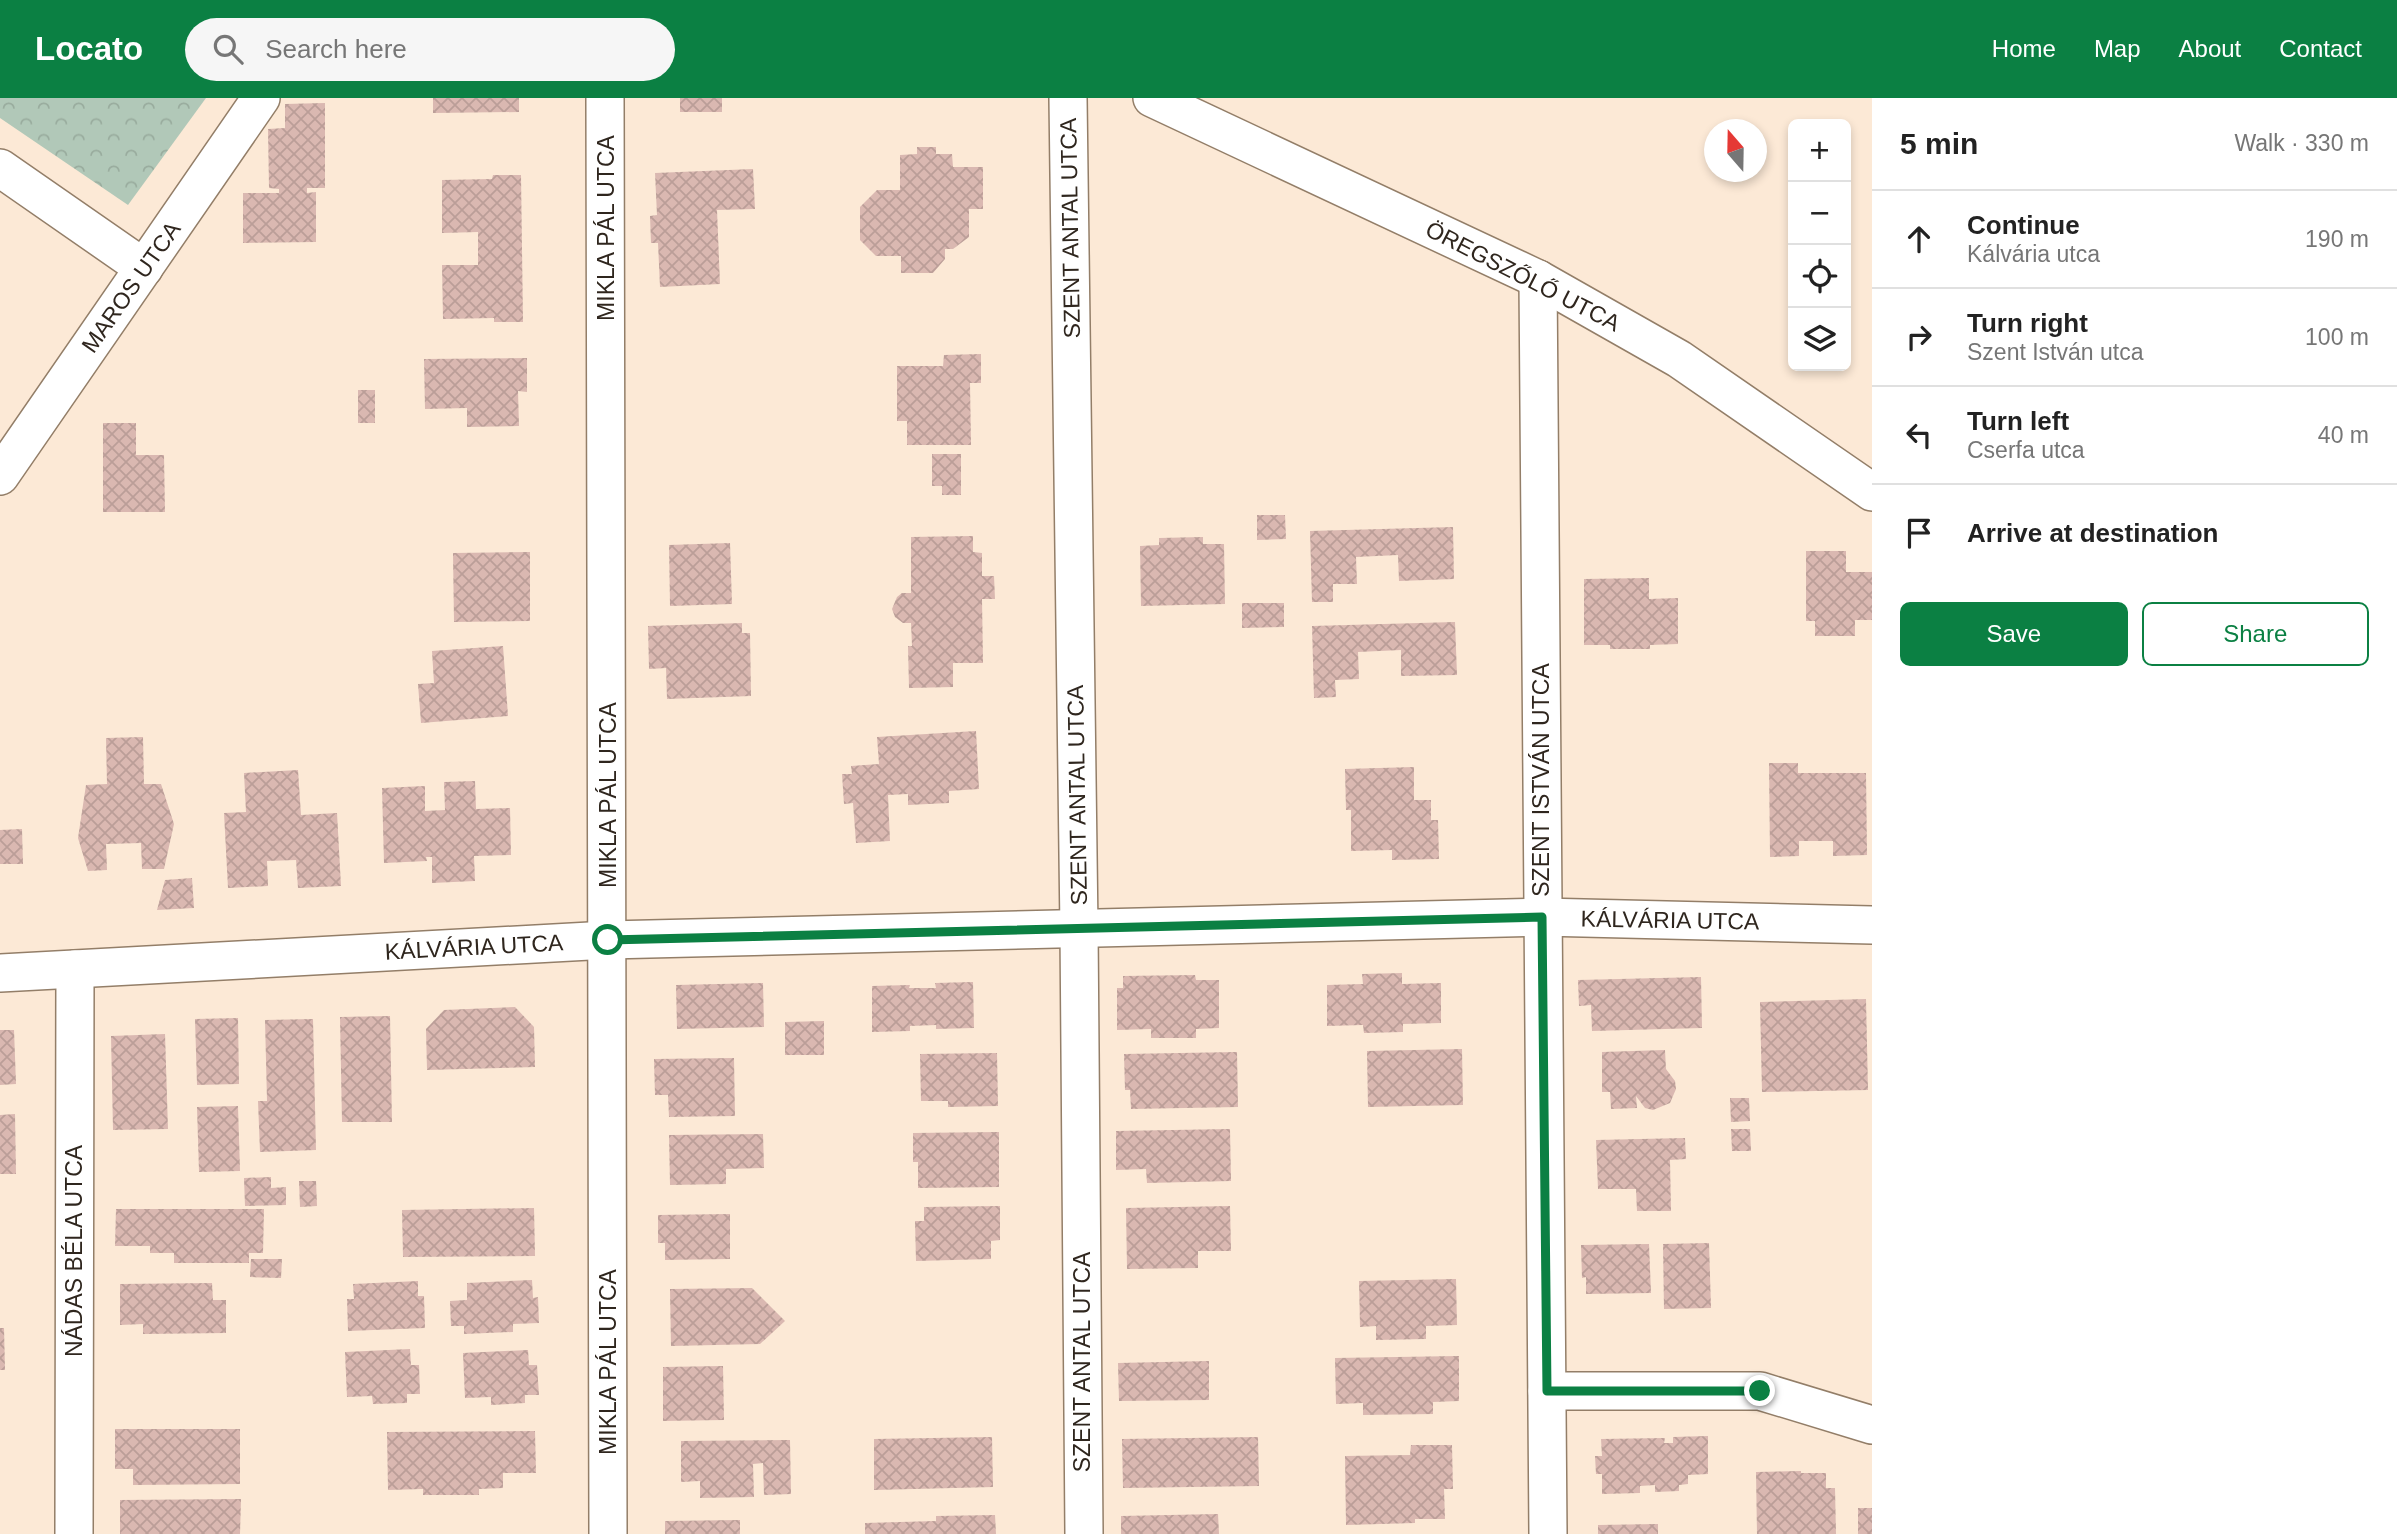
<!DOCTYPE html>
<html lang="en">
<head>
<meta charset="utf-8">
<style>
	:root { --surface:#fff; --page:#f6f6f6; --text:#222; --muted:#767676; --line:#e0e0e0; --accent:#0b8043 }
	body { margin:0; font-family:Helvetica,sans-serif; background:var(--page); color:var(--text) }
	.controls { position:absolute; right:21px; top:21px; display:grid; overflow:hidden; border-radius:10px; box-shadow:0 4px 10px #0003 }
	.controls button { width:63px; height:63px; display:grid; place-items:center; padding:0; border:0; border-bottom:2px solid var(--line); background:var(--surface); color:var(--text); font:35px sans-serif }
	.compass { position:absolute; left:1704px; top:21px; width:63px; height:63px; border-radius:50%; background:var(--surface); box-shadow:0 4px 10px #0003; rotate:340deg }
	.stop { position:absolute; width:21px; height:21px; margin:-16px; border:5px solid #0b8043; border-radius:50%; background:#fff }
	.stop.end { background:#0b8043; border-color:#fff; box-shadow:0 2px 7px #0008 }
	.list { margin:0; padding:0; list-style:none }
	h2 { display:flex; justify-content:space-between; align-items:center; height:91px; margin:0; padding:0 28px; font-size:30px }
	h2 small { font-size:23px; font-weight:400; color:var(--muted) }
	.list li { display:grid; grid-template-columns:46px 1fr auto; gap:21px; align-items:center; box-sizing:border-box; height:98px; padding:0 28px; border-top:2px solid var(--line) }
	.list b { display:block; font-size:26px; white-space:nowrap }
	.list p { margin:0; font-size:23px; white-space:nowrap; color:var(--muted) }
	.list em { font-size:23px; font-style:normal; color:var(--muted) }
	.actions { display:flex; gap:14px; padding:21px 28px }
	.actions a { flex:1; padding:16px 0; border:2px solid var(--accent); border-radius:10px; text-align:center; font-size:24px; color:var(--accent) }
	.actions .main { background:var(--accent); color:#fff }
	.icon { flex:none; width:38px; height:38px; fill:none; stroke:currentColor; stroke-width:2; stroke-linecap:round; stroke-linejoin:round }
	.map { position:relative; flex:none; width:1872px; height:1436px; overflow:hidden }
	header { display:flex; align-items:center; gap:42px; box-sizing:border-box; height:98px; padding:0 35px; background:var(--accent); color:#fff }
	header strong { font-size:33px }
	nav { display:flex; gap:38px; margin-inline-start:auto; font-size:24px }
	.search { width:490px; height:63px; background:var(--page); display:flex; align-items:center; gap:18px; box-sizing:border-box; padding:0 24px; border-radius:38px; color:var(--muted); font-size:26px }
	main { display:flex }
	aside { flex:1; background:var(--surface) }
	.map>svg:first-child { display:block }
	.forest { fill:url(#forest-crowns) }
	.building { fill:url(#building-cross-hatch) }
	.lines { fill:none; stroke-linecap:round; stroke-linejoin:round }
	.minor-casing { stroke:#937e68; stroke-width:40 }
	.minor { stroke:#fff; stroke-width:37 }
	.route { stroke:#0b8043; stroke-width:9 }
	.labels { text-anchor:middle; stroke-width:7; stroke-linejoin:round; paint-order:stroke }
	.street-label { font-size:23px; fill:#2f261e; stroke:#fff }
</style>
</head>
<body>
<header>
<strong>Locato</strong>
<div class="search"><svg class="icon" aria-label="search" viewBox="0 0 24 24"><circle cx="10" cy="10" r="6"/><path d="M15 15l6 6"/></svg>Search here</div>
<nav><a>Home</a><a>Map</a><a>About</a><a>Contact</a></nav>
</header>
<main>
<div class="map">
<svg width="1872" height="1436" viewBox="0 0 1872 1436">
	<defs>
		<pattern id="forest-crowns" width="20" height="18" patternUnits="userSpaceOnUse" patternTransform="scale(1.75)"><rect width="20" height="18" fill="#b1c8b8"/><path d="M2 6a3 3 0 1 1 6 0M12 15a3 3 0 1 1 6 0" fill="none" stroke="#99ac9e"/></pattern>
		<pattern id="building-cross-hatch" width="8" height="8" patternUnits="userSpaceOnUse" patternTransform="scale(1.75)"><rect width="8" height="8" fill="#dab8b1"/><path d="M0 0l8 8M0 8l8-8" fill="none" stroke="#bb9e98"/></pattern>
	</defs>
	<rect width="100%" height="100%" fill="#fce9d6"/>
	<path class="forest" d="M0 0H206L128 107 0 20Z"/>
	<g class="building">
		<path d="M433 0H519V14L433 15Z"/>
		<rect x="680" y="0" width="42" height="14"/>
		<path d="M325 5V90H307V95L316 94V144L243 145V95H279V91L269 90 268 31 285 30V6Z"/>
		<path d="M917 49H936V56H952L953 69H983V111H969V139L953 151H945V161L933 175H901V158H876L860 142V109L877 92H900V57L917 56Z"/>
		<path d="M753 71 755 111 717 112 720 186 660 189 658 145H651L650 118 657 117 655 75Z"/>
		<path d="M493 77H521L523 224H494V220L443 221 442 167H478V134L442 135V82L492 81Z"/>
		<path d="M981 256V285H970L971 347H907V323H897V268H943L944 257Z"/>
		<path d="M527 260V294L518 293 519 328 467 329V310L425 311 424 261Z"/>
		<rect x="358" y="292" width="17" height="33"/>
		<path d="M103 325H136V357H164L165 414H103Z"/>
		<path d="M932 356H961V397H942V388H932Z"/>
		<path d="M1257 417H1285L1286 441 1257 442Z"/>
		<path d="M1453 429 1454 481 1399 483 1398 457 1356 459 1357 486H1333V504H1312L1310 433Z"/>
		<path d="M973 438V454L982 455V478H994L995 501H982L983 565H953V589L909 590 908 548H912L911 525H903L895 519 892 511 897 499 902 495H911V439Z"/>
		<path d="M1203 439V446H1224L1225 506 1141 508 1140 448 1159 447V440Z"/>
		<path d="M730 445 732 506 670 508 669 447Z"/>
		<path d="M1806 453H1846V474H1872V522H1855V538H1815V523H1806Z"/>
		<path d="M530 454V523L454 524 453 455Z"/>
		<path d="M1649 480V501L1678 500V546L1650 547V551H1610V547H1584V481Z"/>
		<path d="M1242 505H1284V529L1242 530Z"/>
		<path d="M1455 524 1457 577 1401 578V552L1358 554 1359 581 1335 582 1336 599 1314 600 1312 528Z"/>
		<path d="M742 525V535H750L751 598 667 601 666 570 649 571 648 528Z"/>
		<path d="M503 548 508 618 421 625 418 586 434 585 432 553Z"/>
		<path d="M976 633 979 691 949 693V705L908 707V696L888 697 890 743 856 745 853 705 844 706 842 676H852L851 668 879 666 877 639Z"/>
		<path d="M143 639 144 686H161L174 726 164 771H142L141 745 106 746 107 772 88 773 78 740 86 687 107 686 106 640Z"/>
		<path d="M1769 665H1798V675H1866L1867 757 1833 758V743H1799V758L1770 759Z"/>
		<path d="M1414 669V702H1431V722H1438L1439 761 1392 762V752L1351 753V712H1346L1345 671Z"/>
		<path d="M298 672 301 717 337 715 341 788 298 790 296 762 267 763 268 788 228 790 224 715 246 714 244 675Z"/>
		<path d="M475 683 476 711 510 710 511 757 474 758 475 783 432 785V759H426L427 763 384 765 382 690 425 688V713L445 712 444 684Z"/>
		<path d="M22 731 23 766H0V732Z"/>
		<path d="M192 780 194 810 157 812 165 782Z"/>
		<path d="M1402 875V886L1441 885V925L1403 926V934L1364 935 1363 927 1327 928V887L1363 886 1362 876Z"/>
		<path d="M1195 877 1196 882H1219V930L1196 931V940H1151V931L1117 932V890H1123V878Z"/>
		<path d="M1701 879 1702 930 1592 933 1591 907 1579 908 1578 882Z"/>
		<path d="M973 884 974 930 936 931V927L910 928V933L872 934V888L910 887 909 890H936L935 885Z"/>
		<path d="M763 885 764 929 677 931 676 887Z"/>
		<path d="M1866 901 1868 992 1762 994 1760 904Z"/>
		<path d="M515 909 534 929 535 969 427 972 426 931 444 912Z"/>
		<path d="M390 918 392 1024H342L340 919Z"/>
		<path d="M238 920 239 986 197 987 195 921Z"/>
		<path d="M313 921 316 1052 260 1054 258 1003H267L265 922Z"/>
		<path d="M824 923V957H785V924Z"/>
		<path d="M0 932H14L16 986 0 987Z"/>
		<path d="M165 936 168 1031 113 1032 111 938Z"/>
		<path d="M1462 951 1463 1007 1368 1009 1367 953Z"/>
		<path d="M1665 952 1666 971 1675 983 1676 991 1670 1005 1653 1012 1645 1010 1636 998 1637 1010 1611 1011 1610 994H1602V954Z"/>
		<path d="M1237 954 1238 1009 1131 1011 1130 992H1125L1124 956Z"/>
		<path d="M997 955 998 1008 948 1009V1003H921L920 956Z"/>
		<path d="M734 960 735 1018 669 1019 668 997H655L654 961Z"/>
		<path d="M1730 1000H1749L1750 1023 1731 1024Z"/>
		<path d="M238 1008 240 1073 199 1074 197 1009Z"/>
		<path d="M15 1016 16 1076H0V1017Z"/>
		<path d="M1230 1031 1231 1083 1147 1085 1146 1071 1116 1072V1033Z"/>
		<path d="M1731 1031H1750L1751 1053H1732Z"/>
		<path d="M999 1034V1089L918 1090V1064H913V1035Z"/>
		<path d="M763 1036 764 1070 726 1071V1086L670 1087 669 1037Z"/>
		<path d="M1685 1040 1686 1061 1670 1062 1671 1113H1637L1636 1091H1598L1596 1042Z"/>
		<path d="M271 1079V1090L286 1089V1107L245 1108 244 1080Z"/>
		<path d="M299 1083H316L317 1108 300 1109Z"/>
		<path d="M1000 1108V1142L991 1143V1161L916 1163 915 1123H924V1109Z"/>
		<path d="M1230 1108 1231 1153H1198V1170L1127 1171 1126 1110Z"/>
		<path d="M534 1110 535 1158 403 1159 402 1112Z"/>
		<path d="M116 1111H264L263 1155H249V1165H174V1155H150V1148H115Z"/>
		<path d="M730 1116V1161L665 1162V1145H658V1117Z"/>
		<path d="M1709 1145 1711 1210 1664 1211 1663 1146Z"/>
		<path d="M1649 1146 1651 1195 1586 1196V1179L1582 1180 1581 1147Z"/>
		<path d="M251 1161H282L281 1180 250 1179Z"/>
		<path d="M1456 1181 1457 1227 1426 1228V1241L1376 1242V1228L1360 1229 1359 1183Z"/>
		<path d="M532 1182 533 1200 538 1199 539 1225 513 1226V1234L464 1236V1228H451L450 1203 467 1202V1185Z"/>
		<path d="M418 1183V1198H424L425 1230 348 1233 347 1201H354L353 1186Z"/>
		<path d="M212 1185 213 1202H226V1235L143 1236V1226L120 1227V1186Z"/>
		<path d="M752 1190 785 1223 760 1246 671 1248 670 1191Z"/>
		<path d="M0 1230H4L5 1272H0Z"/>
		<path d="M410 1251 411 1267H419L420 1296H407V1305L373 1306 372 1298 347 1299 345 1254Z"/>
		<path d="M528 1252 529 1267H537L539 1297H525V1305L491 1307V1299L465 1300 463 1255Z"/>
		<path d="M1459 1258V1303L1433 1304V1316L1363 1317V1305L1336 1306 1335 1260Z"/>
		<path d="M1209 1263V1302L1119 1303 1118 1265Z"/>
		<path d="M723 1268 724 1322 663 1323V1269Z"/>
		<path d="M115 1331H240V1386L133 1387V1371H115Z"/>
		<path d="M535 1333 536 1375H503V1390L479 1391V1397H423V1391L388 1392 387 1334Z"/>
		<path d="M1708 1338V1376L1688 1377V1386L1679 1387V1393L1655 1394V1387L1640 1388V1395L1602 1396V1376H1596L1595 1358H1602L1601 1341 1665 1340 1664 1345H1673V1339Z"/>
		<path d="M992 1339 993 1389 874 1392V1341Z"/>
		<path d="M1258 1339 1259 1388 1123 1390 1122 1341Z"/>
		<path d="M790 1342 791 1396 764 1397 763 1365 753 1366 754 1399 700 1400V1383L681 1384V1343Z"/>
		<path d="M1411 1347H1452L1453 1391H1444L1445 1421H1415V1425L1346 1427 1345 1358 1410 1357Z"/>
		<path d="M1801 1373V1375H1826V1390H1835L1836 1436H1757L1756 1374Z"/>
		<path d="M241 1401 240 1436H120V1402Z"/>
		<rect x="1858" y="1410" width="14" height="26"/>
		<path d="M1218 1416 1219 1436H1121V1418Z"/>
		<path d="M995 1417 996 1436H865V1425L936 1423V1418Z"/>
		<path d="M740 1422V1436H665V1423Z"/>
		<path d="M1658 1426V1436H1598V1427Z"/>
	</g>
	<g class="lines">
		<defs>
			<g id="minor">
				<path d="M605 0 608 1436"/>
				<path d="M1068 0 1079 831 1084 1436"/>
				<path d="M1152 0 1538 181 1679 261 1872 394"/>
				<path d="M0 70 144 170"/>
				<path d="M1538 181 1548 1436"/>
				<path d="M0 378 261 0"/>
				<path d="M0 875 608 842 1542 819 1872 827"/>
				<path d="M1547 1293H1760L1872 1327"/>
				<path d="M74 1436 75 871"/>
			</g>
		</defs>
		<use href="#minor" class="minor-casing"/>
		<use href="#minor" class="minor"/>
	</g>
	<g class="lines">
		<path class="route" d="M608 842 1542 819 1547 1293H1760"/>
	</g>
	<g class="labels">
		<g class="street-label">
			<text transform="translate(606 130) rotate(-90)" y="8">MIKLA PÁL UTCA</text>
			<text transform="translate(1070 130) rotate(-91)" y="8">SZENT ANTAL UTCA</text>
			<text transform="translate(1523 178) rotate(27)" y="8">ÖREGSZŐLŐ UTCA</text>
			<text transform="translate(131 189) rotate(-55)" y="8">MAROS UTCA</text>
			<text transform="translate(1541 682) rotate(-90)" y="8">SZENT ISTVÁN UTCA</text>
			<text transform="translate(608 697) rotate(-90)" y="8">MIKLA PÁL UTCA</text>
			<text transform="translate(1077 697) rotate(-91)" y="8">SZENT ANTAL UTCA</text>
			<text transform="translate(1670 822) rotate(1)" y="8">KÁLVÁRIA UTCA</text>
			<text transform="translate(474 849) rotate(-3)" y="8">KÁLVÁRIA UTCA</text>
			<text transform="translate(74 1153) rotate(-90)" y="8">NÁDAS BÉLA UTCA</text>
			<text transform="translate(608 1264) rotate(-90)" y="8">MIKLA PÁL UTCA</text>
			<text transform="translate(1082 1264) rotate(-90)" y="8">SZENT ANTAL UTCA</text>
		</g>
	</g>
</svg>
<div class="controls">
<button>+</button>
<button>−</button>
<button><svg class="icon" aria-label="locate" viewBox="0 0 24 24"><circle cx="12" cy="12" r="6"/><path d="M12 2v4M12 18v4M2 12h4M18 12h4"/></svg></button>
<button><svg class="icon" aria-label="layers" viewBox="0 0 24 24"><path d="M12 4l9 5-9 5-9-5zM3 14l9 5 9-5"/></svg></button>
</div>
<svg class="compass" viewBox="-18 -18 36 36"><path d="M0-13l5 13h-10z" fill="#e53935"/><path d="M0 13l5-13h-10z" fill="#767676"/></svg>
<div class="stop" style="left:608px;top:842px"></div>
<div class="stop end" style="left:1760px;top:1293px"></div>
</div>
<aside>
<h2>5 min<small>Walk · 330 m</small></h2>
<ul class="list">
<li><svg class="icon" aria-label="ahead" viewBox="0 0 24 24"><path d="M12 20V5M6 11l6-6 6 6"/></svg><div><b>Continue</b><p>Kálvária utca</p></div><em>190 m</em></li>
<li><svg class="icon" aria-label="right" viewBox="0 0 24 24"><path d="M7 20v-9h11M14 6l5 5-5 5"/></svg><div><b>Turn right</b><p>Szent István utca</p></div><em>100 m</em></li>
<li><svg class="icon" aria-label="left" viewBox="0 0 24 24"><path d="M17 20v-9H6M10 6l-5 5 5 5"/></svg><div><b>Turn left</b><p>Cserfa utca</p></div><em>40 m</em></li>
<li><svg class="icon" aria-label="arrive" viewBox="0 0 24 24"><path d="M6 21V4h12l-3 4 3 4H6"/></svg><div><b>Arrive at destination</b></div></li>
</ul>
<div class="actions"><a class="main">Save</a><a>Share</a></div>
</aside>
</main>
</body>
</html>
